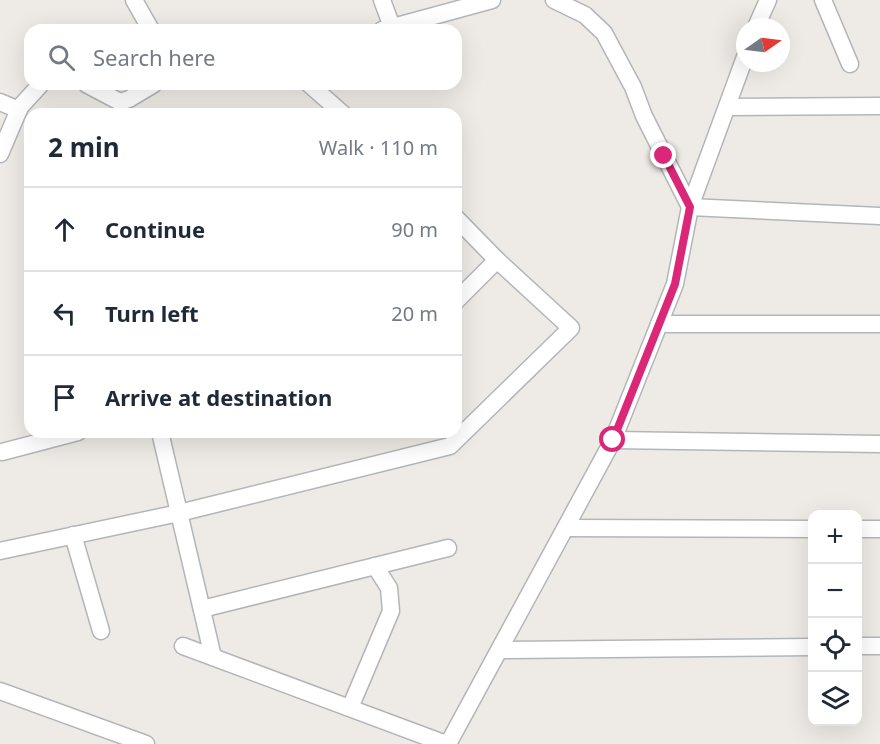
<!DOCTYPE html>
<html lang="en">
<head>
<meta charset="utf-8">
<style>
	:root { --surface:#fff; --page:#f2f2f3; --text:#1f2937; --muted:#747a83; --line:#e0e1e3 }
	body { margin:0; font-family:"Noto Sans",sans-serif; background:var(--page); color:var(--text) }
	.controls { position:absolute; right:18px; bottom:18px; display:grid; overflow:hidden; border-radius:12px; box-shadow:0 6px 24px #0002 }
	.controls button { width:54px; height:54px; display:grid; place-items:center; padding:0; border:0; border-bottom:2px solid var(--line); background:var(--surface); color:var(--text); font:30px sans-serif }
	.compass { position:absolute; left:736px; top:18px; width:54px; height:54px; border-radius:50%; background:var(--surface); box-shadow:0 6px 24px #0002; rotate:76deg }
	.stop { position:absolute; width:18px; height:18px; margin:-14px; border:4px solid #db2777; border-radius:50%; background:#fff }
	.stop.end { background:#db2777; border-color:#fff; box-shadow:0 2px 6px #0008 }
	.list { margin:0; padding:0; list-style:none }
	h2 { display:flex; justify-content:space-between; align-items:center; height:78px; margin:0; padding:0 24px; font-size:26px }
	h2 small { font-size:20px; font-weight:400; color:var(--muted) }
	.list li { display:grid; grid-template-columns:39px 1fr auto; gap:18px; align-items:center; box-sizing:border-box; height:84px; padding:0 24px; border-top:2px solid var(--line) }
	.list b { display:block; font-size:22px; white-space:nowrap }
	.list em { font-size:20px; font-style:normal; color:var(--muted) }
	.icon { flex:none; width:33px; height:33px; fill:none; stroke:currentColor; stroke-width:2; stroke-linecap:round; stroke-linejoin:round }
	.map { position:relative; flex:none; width:880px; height:744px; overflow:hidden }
	.search { position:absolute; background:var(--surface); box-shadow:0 6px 24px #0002; left:24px; top:24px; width:438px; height:66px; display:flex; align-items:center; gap:15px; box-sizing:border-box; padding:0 21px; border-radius:18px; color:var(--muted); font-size:22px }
	.panel { position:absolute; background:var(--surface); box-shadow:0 6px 24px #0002; left:24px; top:108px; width:438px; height:330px; border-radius:18px }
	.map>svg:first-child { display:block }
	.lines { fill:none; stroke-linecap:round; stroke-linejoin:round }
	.minor-casing { stroke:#b3b6b9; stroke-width:19 }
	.minor { stroke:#fff; stroke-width:16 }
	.route { stroke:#db2777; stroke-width:8 }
</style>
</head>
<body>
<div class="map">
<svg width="880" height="744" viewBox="0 0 880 744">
	<rect width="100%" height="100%" fill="#eeebe6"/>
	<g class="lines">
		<defs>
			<g id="minor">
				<path d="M134 0 151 30"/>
				<path d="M382 0 392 27"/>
				<path d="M554 0 585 15 604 33 633 87 644 116 690 207"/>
				<path d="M823 0 850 64"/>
				<path d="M756 27 768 0"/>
				<path d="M382 30 492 0"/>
				<path d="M86 84 120 102 129 99 154 84"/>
				<path d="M309 84 343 114"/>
				<path d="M0 102 19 110"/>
				<path d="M727 107 880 106"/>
				<path d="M0 154 20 107 41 84"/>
				<path d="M690 207 880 216"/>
				<path d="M456 301 497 260"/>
				<path d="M659 324H880"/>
				<path d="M160 432 213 657"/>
				<path d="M613 440 880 444"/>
				<path d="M2 452 78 432"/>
				<path d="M566 528 812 529"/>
				<path d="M858 529H880"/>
				<path d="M73 535 101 631"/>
				<path d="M0 551 179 513 450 446 571 328 497 260 456 218"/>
				<path d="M202 609 448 548"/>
				<path d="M183 646 446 744"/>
				<path d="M858 646H880"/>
				<path d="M501 650 812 647"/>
				<path d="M0 691 146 744"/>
				<path d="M350 708 391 611 389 588 375 566"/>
				<path d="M448 744 613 440 675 284 690 207 745 57"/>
			</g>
		</defs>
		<use href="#minor" class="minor-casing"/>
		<use href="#minor" class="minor"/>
	</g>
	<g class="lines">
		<path class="route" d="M613 440 675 284 690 207 664 156"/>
	</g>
</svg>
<div class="controls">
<button>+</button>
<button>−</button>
<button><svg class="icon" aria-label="locate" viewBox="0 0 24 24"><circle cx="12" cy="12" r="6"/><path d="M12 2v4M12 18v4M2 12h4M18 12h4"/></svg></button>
<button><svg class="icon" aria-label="layers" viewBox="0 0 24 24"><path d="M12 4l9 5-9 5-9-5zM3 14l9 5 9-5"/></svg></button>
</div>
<svg class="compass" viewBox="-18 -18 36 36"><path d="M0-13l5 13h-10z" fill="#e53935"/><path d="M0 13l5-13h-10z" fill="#747a83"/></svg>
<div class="stop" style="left:613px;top:440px"></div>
<div class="stop end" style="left:664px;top:156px"></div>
<div class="search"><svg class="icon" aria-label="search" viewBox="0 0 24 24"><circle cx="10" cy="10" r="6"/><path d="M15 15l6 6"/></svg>Search here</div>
<section class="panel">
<h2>2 min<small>Walk · 110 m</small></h2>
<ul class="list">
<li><svg class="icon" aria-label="ahead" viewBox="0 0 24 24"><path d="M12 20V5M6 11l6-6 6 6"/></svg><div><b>Continue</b></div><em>90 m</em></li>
<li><svg class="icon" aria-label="left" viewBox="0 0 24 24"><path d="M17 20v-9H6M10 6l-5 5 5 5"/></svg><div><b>Turn left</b></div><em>20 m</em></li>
<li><svg class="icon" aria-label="arrive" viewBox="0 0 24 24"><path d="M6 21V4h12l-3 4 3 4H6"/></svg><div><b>Arrive at destination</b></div></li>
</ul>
</section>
</div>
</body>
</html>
